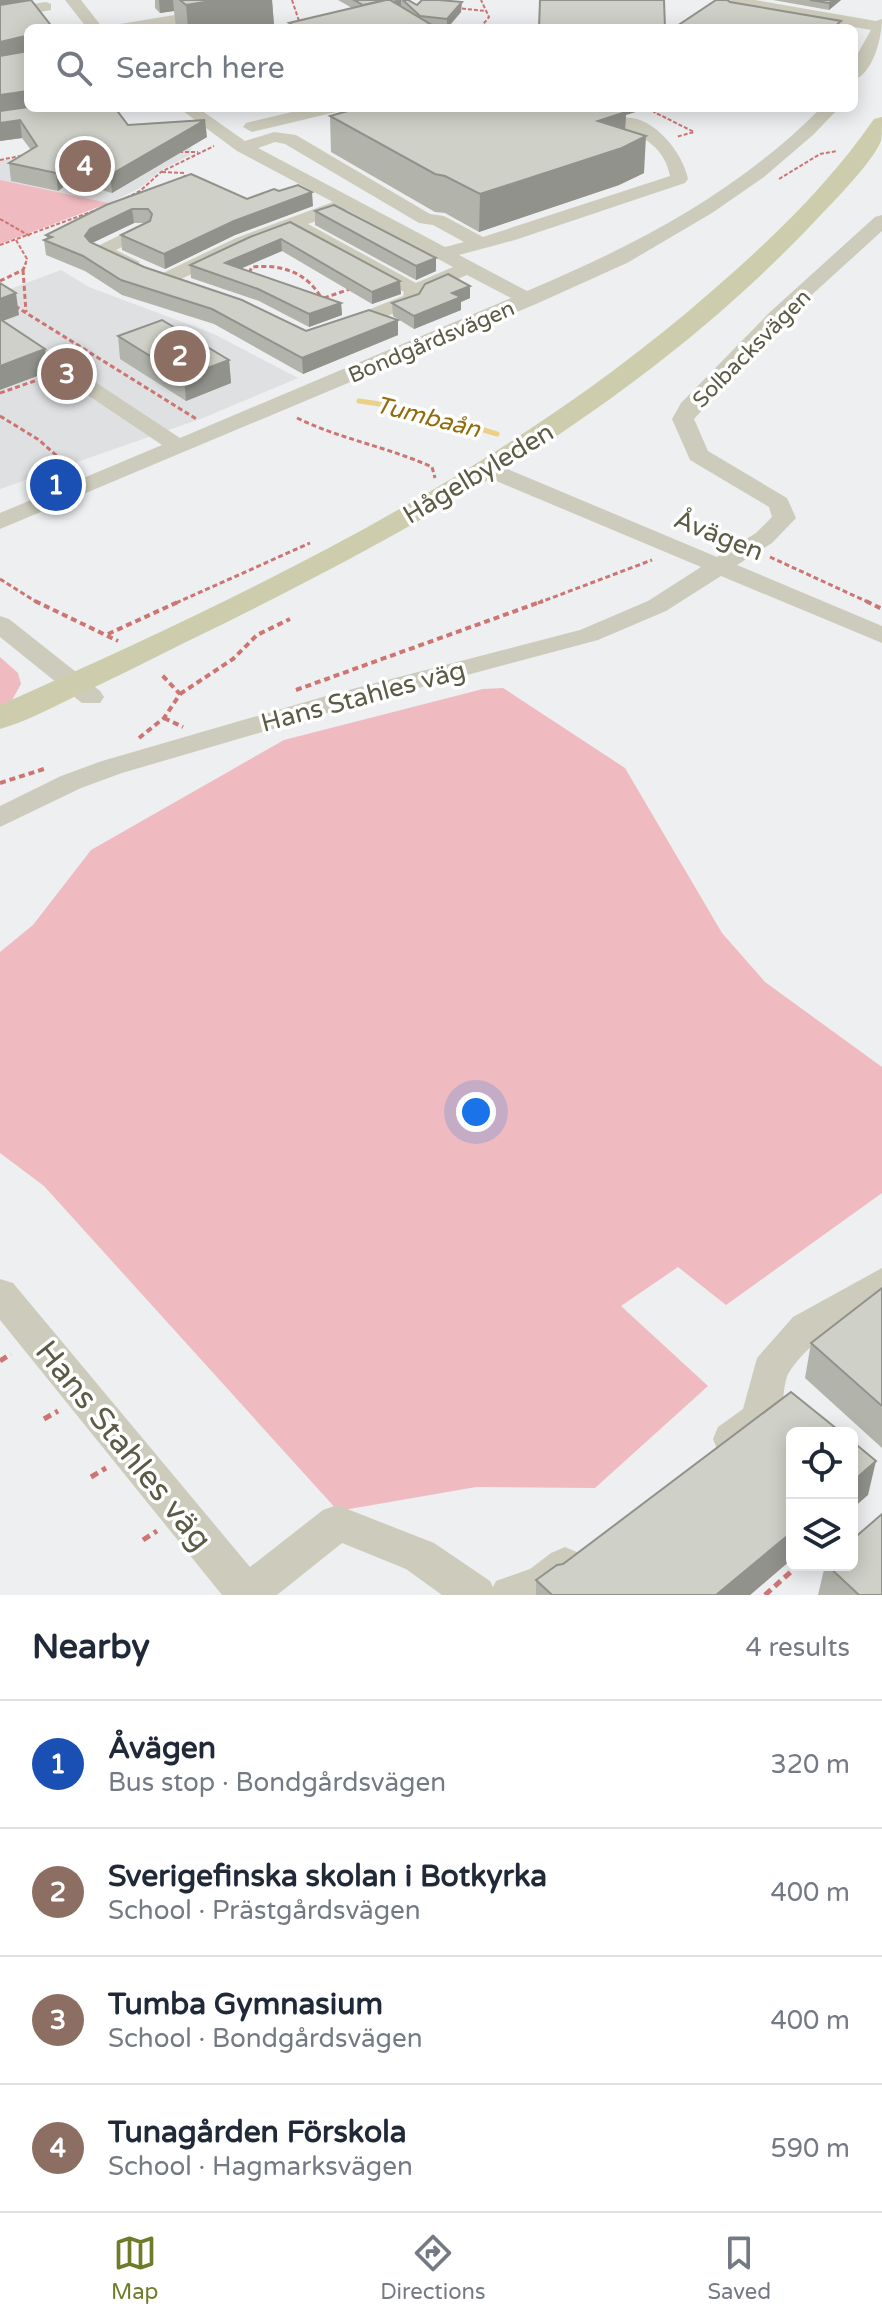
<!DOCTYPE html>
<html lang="en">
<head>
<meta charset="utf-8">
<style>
	:root { --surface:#fff; --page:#f2f2f3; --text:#1f2937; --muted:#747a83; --line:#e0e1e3; --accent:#6f7b29 }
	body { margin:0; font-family:"Varela Round",sans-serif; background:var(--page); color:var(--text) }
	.controls { position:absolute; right:24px; bottom:24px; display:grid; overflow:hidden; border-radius:12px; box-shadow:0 4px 20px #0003 }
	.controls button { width:72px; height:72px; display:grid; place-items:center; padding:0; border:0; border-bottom:2px solid var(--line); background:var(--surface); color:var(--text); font:40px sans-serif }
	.you { position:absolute; left:476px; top:1112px; width:28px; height:28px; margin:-20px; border:6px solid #fff; border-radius:50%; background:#1a73e8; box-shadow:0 0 0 12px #1a73e833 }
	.badge { display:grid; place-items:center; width:52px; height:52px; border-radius:50%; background:var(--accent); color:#fff; font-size:26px; font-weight:700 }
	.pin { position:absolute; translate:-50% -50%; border:4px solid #fff; box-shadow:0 2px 8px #0006 }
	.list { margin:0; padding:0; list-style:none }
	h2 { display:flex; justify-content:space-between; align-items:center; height:104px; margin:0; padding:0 32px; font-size:34px }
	h2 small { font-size:26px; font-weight:400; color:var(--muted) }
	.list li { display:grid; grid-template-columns:52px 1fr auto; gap:24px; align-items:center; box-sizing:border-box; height:128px; padding:0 32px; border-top:2px solid var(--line) }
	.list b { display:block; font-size:30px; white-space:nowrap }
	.list p { margin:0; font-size:26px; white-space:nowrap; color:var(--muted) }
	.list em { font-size:26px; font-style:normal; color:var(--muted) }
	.icon { flex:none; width:44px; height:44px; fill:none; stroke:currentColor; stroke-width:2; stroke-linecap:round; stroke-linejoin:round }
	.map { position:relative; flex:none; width:882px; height:1595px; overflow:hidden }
	.search { position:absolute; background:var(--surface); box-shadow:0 4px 20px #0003; left:24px; right:24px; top:24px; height:88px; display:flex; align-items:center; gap:20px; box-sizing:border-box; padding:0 28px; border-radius:12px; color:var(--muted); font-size:30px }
	.sheet { height:616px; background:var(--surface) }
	nav { display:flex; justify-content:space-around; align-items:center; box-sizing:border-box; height:112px; border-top:2px solid var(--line); background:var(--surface); font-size:22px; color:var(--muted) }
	nav a { display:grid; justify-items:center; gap:4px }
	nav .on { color:var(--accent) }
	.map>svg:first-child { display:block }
	.education { fill:#dfe0e1 }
	.green { fill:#efbbc0 }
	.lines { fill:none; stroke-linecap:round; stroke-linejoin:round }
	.stream { stroke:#ecd088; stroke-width:5 }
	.path-far3 { stroke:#cc7573; stroke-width:2; stroke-dasharray:4 2; stroke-linecap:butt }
	.path-far2 { stroke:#cc7573; stroke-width:3; stroke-dasharray:5 3; stroke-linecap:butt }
	.path-far1 { stroke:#cc7573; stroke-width:4; stroke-dasharray:6 4; stroke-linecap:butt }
	.path { stroke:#cc7573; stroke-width:5; stroke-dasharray:8 5; stroke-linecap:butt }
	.minor { fill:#cdccbc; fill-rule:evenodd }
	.major { fill:#cdcdad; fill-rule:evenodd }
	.wall { fill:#b2b3ab }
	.shaded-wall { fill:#91928b }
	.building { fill:#cfd0c7; stroke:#91928b; stroke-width:2 }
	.labels { text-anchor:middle; stroke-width:7; stroke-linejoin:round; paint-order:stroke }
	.far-street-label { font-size:22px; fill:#5b5b46; stroke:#fff }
	.far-water-label { font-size:24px; font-style:italic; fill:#916c0d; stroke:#fff }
	.street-label { font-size:26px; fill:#5b5b46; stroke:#fff }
	.near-street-label { font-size:32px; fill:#5b5b46; stroke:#fff }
</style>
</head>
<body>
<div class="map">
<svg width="882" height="1595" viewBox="0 0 882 1595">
	<rect width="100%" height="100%" fill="#edeff0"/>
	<g class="education">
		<path d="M193 135 190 155 161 170 140 188 109 203 0 181V161L128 140Z"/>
		<path d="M61 270 89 287 214 334 298 378 203 418 0 489V287L5 291Z"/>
	</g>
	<g class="green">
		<path d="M0 180 109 203 0 244Z"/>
		<path d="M0 657 18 673 21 684 11 702 0 708Z"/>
		<path d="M503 688 625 768 722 933 765 982 882 1067V1193L726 1305 678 1267 621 1306 708 1386 595 1488 476 1487 338 1511 44 1186 0 1153V952L33 925 91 850 284 740 483 689Z"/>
	</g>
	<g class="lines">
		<path class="stream" d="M359 401 414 409 497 434"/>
		<g class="path-far3">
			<path d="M292 0 299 21 307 28"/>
			<path d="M456 8 486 11"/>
			<path d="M259 28 273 25 270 22"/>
			<path d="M480 28 489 17 481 0"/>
			<path d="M668 108 654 112 694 132 676 137"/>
			<path d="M179 152H198"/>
			<path d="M0 160 25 155"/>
			<path d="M162 172 184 173 186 181"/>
			<path d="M779 179 820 154 837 151"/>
			<path d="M126 198 140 191 161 172 214 146"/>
			<path d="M0 219 30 236"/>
			<path d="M16 240 27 259 25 265"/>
			<path d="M0 245 99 209"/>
		</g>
		<g class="path-far2">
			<path d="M23 270 26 312"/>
			<path d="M249 273 252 267C281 264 307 272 322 299"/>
			<path d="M0 281 23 270 26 263"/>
			<path d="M324 298 353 288"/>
			<path d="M15 306 198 420"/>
			<path d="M0 393 43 378"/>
			<path d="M0 416 39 440 74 471"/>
			<path d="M297 418C340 439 388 447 432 467L435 478"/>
			<path d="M702 537 725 540"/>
			<path d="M770 557 870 603"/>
			<path d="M0 579 38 603"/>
			<path d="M176 603 310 543"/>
			<path d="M538 603 652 560"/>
		</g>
		<g class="path-far1">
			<path d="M35 601 118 641"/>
			<path d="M866 601 882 609"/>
			<path d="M108 634 180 601"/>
			<path d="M296 690 543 601"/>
			<path d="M180 694 233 659 257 635 290 619"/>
			<path d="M164 718 183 727"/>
			<path d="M139 738 164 718 180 694 162 675"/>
			<path d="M0 783 47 768"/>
		</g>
		<g class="path">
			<path d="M0 1361 11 1354"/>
			<path d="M44 1419 58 1411"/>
			<path d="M91 1477 106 1468"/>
			<path d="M143 1540 157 1531"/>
			<path d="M765 1595 794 1569"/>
		</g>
		<g class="minor">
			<path d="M65 0H81L102 27 211 9 219 14 211 19 143 28H87Z"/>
			<path d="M722 0H755L876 21 882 19C882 38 873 73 854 80V60L871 30 730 5Z"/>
			<path d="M46 2 51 4V10L0 19V9Z"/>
			<path d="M179 108H198L245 141 274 132 296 135 430 214 444 216 483 237 670 176C665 148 644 137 620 126L617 122 620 118C651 112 683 152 688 179L685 183 515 240 459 255 527 291C638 244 735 194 821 108H839L813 135 764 177 712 213 627 263 536 304 0 529V513L162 445 13 345 10 341 13 337H27L180 438 511 298 467 275 423 294 418 304 349 331H335L332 327 335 323 403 296 404 292 291 231 250 246 175 282H161L158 278 161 274 236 238 333 202 237 151ZM275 142 285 144 419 223 433 225 464 242 445 247 258 148ZM347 210 453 267 416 283 308 224Z"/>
			<path d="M309 108H338L336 112 252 132 243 127 246 123Z"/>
			<path d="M882 215V231L784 320 694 419 708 451 787 498 796 518 772 543 737 565 882 626V643L721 576 666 611 598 640 351 706 122 773 81 788 0 827V806L61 776 102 761 333 694 580 630 648 601 701 567 482 475 479 470 482 465H498L717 557 756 533 772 517 769 507 690 460 672 419 681 403 770 312 875 217Z"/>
			<path d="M142 224 149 226 151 230 149 234 116 250 140 262 137 266H123L93 254 90 250Z"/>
			<path d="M0 616 9 619 100 691 104 697 100 703H82L0 637Z"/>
			<path d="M882 1268V1301C849 1321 809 1339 788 1374 785 1381 784 1391 783 1399 777 1430 763 1445 732 1456L718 1451 713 1439 718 1427 743 1409 757 1358 793 1317Z"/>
			<path d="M0 1279 13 1283 250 1567 323 1510 337 1505 434 1543 490 1581 493 1587 496 1581 530 1569 551 1553 565 1547 579 1553 585 1566 579 1579 559 1595H442L406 1569 342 1543 277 1595H222L0 1320Z"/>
		</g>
		<path class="major" d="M882 117C882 125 882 135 881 141 872 163 833 202 816 220 640 407 414 531 186 642 148 661 110 680 72 698 49 709 25 722 0 729V705C250 594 506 472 713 290 772 239 829 184 874 119Z"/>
	</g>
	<g class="wall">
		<path d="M24 0 28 28V108L207 137 112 193 71 181 58 191 11 181 9 163 31 150 22 138 0 141Z"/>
		<path d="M155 0H272L274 25 253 28H177L176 27 174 11 160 13 155 8Z"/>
		<path d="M338 0H408L417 5 461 12 448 28H290L289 23 352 8Z"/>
		<path d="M773 0H841L829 10Z"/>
		<path d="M626 115 625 130 644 173 619 185 479 232 445 213 435 212 331 152 330 116Z"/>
		<path d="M247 199 313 206 235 235 165 269 122 250 121 235 146 223H134L92 243 144 267 306 331 398 335 303 374 214 324 122 295 85 271 46 255 44 240 47 239 46 235 106 205Z"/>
		<path d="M315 211 436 258V271L416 280 315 225Z"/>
		<path d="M290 222 401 294 372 304 282 251 241 268 341 303 342 315 309 327 259 301 191 278 190 265Z"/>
		<path d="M470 286V298L461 302V310L414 329 393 316 392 303Z"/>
		<path d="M118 336 229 360 231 383 186 401 120 359Z"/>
		<path d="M882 1288V1448L805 1378 811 1343Z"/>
		<path d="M792 1433V1559L750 1595H536V1580Z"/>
		<path d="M825 1565H852L882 1595H818Z"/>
	</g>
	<g class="shaded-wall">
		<path d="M0 0H24V2L0 7Z"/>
		<path d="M159 0H173L174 11 160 13Z"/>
		<path d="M180 0H272L274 25 253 28H188L186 5Z"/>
		<path d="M396 0H401V7L390 3Z"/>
		<path d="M834 0H841L829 10V3Z"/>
		<path d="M462 2 461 12 447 28V19Z"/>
		<path d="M25 36 27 52 0 59V42Z"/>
		<path d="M28 91V108L0 112V95Z"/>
		<path d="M583 108H649L626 115 624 147 646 136 644 173 619 185 479 232 480 194Z"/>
		<path d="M20 120 22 138 0 141V123Z"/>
		<path d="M205 120 207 137 112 193 110 175Z"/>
		<path d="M69 164 71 181 58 191 56 173Z"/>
		<path d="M312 192 313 206 235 235 165 269 164 254 234 221Z"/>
		<path d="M132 209 134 223 92 243 85 236 90 229Z"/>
		<path d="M281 239 282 251 226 275 225 263Z"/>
		<path d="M436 258V271L416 280V266Z"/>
		<path d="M400 281 401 294 372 304V292Z"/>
		<path d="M470 286V298L461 302V310L414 329V316L452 293Z"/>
		<path d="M16 293 19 315 0 322V299Z"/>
		<path d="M341 303 342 315 309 327V314Z"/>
		<path d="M398 320V335L303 374 302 358Z"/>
		<path d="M45 349 48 372 0 390V366Z"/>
		<path d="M229 360 231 383 186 401 184 377Z"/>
		<path d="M876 1461 868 1495 852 1509V1482Z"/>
		<path d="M792 1532V1559L750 1595H716Z"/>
	</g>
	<g class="building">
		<path d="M31 0 53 28H28V38L25 36 0 42V5Z"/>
		<path d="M180 0H217L186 5Z"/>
		<path d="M354 0H386L363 5Z"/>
		<path d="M386 0H390L430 24 423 26 427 28H298L289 23Z"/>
		<path d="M403 0H408L417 5 422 0H439L462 2 447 19 420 16Z"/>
		<path d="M540 0H664L665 28H539Z"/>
		<path d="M716 0H727L730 2 841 21 833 28H674Z"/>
		<path d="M810 0H834L829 3Z"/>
		<path d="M28 51V91L0 95V56Z"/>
		<path d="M28 107V108H115L128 125 205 120 110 175 69 164 56 173 9 163 37 146 20 120 0 123V111Z"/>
		<path d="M358 108H617L626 112 598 121 646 136 622 148 480 194 445 176 435 174 330 116Z"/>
		<path d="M191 174 247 199 274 189 279 191 298 185 312 192 234 221 164 254 121 235 150 221 152 214 148 209H132L90 229 85 236 90 242 144 267 242 300 306 331 369 310 398 320 302 358 212 309 121 280 83 256 44 240 52 237 46 235 106 205Z"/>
		<path d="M334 205 436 258 416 266 315 211Z"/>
		<path d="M290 222 400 281 372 292 281 239 225 263 341 303 309 314 258 289 190 265 250 237Z"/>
		<path d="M448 274 470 286 452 293 461 297 414 316 392 303 419 294 425 284Z"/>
		<path d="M0 283 16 293 0 299Z"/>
		<path d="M0 319 45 349 0 366Z"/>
		<path d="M162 320 229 360 184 377 118 336Z"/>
		<path d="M882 1288V1406L811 1343Z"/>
		<path d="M791 1392 842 1433H792V1532L716 1595H552L536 1580 557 1565 563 1564Z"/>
		<path d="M852 1441 876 1461 852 1482Z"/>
		<path d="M882 1514V1595H859L827 1565H852V1540Z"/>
	</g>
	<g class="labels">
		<g class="far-street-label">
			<text transform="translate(431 341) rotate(-23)" y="8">Bondgårdsvägen</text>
			<text transform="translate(751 348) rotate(-45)" y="8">Solbacksvägen</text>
		</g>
		<g class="far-water-label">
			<text transform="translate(428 417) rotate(14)" y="8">Tumbaån</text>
		</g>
		<g class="street-label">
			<text transform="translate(478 473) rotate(-31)" y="9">Hågelbyleden</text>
			<text transform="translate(719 535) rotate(22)" y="9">Åvägen</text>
			<text transform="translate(363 696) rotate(-15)" y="9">Hans Stahles väg</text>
		</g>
		<g class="near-street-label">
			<text transform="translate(124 1445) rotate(51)" y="11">Hans Stahles väg</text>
		</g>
	</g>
</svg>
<div class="controls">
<button><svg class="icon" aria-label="locate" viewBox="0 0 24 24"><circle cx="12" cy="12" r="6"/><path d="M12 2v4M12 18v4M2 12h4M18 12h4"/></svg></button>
<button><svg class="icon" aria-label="layers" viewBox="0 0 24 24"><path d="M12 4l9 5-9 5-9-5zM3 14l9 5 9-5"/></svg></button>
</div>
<div class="you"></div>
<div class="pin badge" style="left:56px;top:485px;background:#1a4fb4">1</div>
<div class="pin badge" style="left:180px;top:356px;background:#8d6e63">2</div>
<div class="pin badge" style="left:67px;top:374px;background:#8d6e63">3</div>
<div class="pin badge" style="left:85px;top:166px;background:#8d6e63">4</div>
<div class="search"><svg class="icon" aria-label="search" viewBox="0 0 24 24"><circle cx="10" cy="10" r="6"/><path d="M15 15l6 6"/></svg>Search here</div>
</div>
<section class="sheet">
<h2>Nearby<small>4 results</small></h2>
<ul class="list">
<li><span class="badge" style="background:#1a4fb4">1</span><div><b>Åvägen</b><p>Bus stop · Bondgårdsvägen</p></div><em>320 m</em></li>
<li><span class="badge" style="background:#8d6e63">2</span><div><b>Sverigefinska skolan i Botkyrka</b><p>School · Prästgårdsvägen</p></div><em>400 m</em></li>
<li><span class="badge" style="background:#8d6e63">3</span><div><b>Tumba Gymnasium</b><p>School · Bondgårdsvägen</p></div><em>400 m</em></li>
<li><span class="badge" style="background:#8d6e63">4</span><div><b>Tunagården Förskola</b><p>School · Hagmarksvägen</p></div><em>590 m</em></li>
</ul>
</section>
<nav>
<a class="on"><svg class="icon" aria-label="map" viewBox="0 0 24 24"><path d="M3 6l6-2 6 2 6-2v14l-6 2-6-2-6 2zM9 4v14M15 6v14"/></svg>Map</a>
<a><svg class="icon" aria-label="directions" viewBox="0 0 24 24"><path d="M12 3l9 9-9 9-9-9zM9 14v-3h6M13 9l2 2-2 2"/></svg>Directions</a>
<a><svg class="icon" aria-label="saved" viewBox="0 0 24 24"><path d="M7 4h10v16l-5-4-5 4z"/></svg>Saved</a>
</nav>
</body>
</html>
